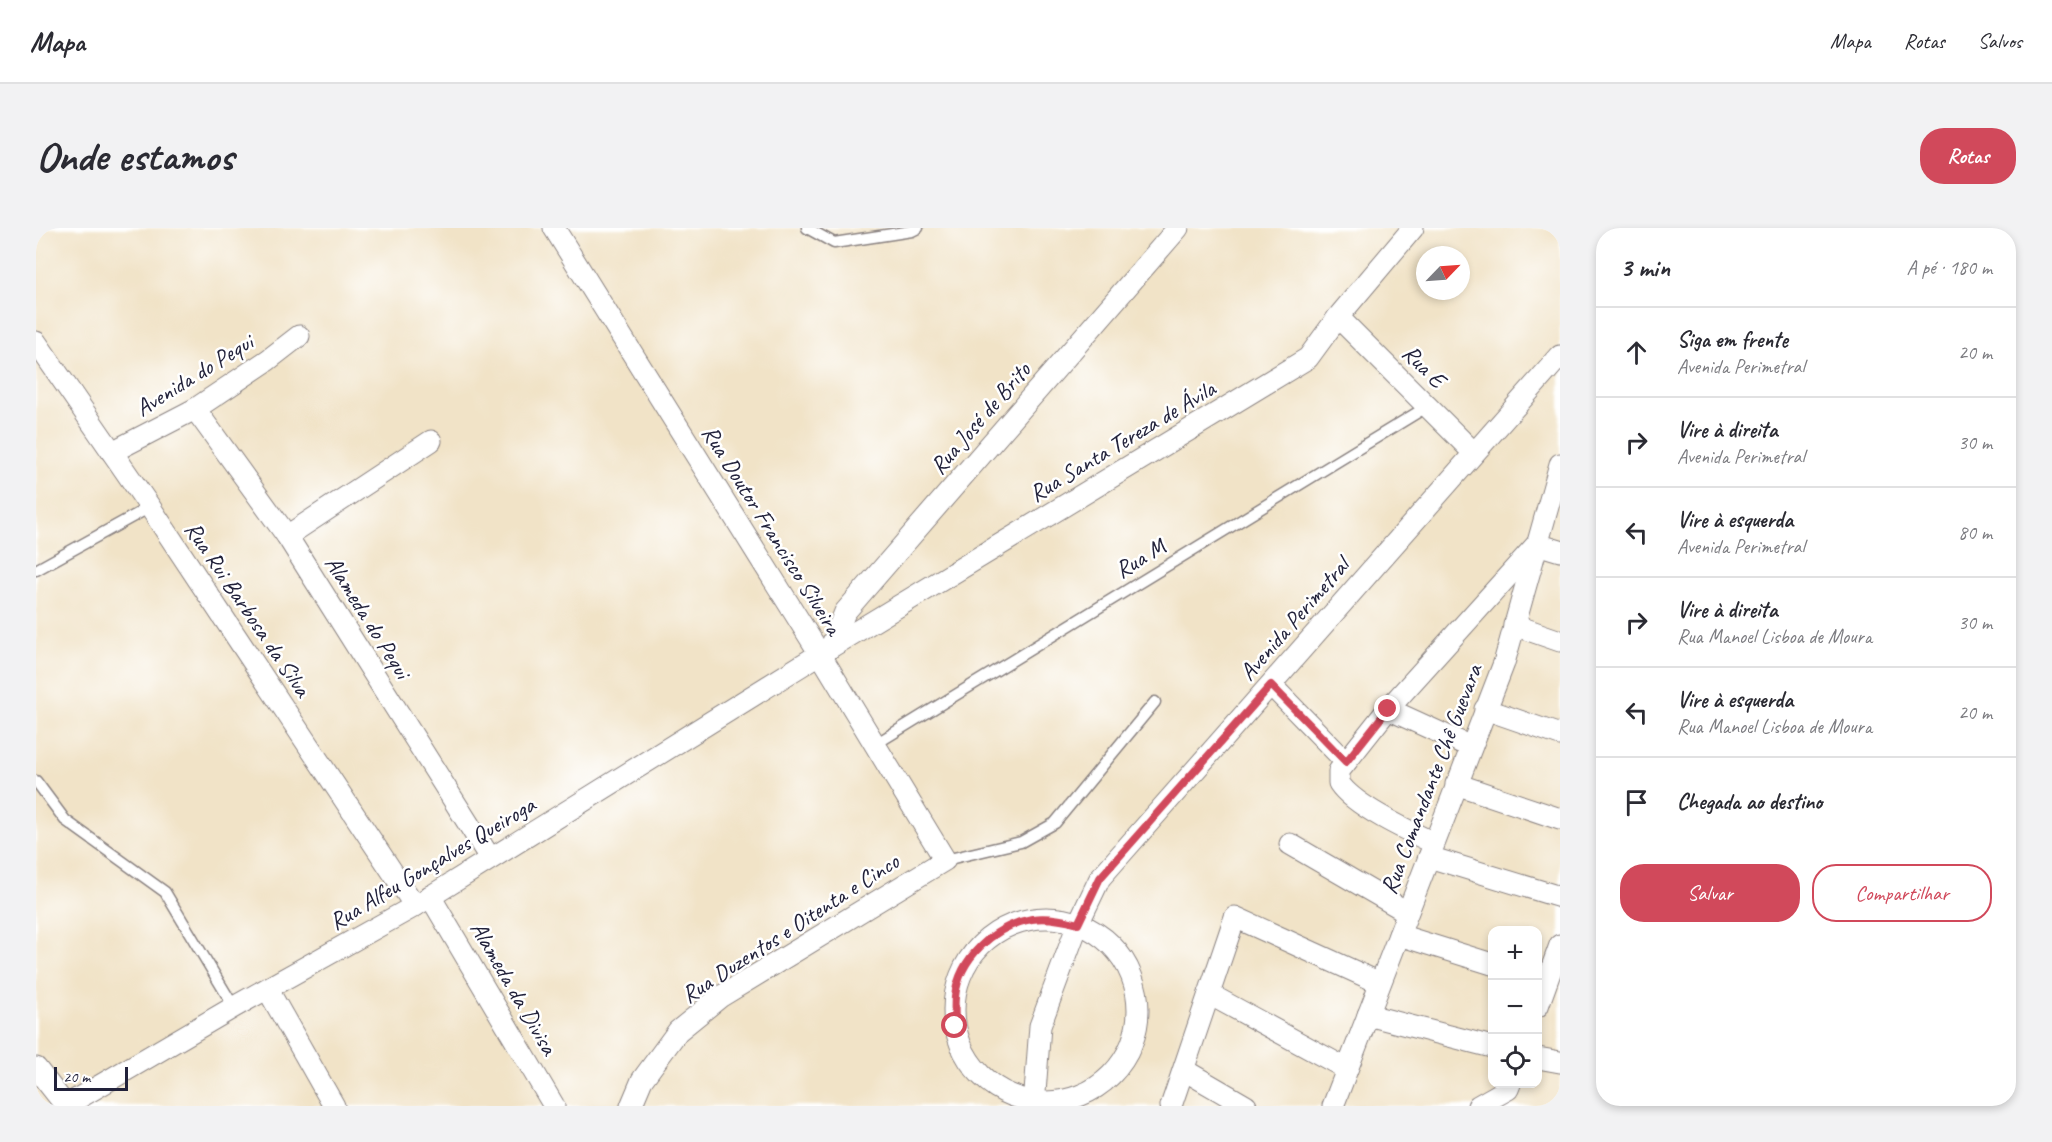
<!DOCTYPE html>
<html lang="pt">
<head>
<meta charset="utf-8">
<style>
	:root { --surface:#fff; --page:#f2f2f3; --text:#2b2b33; --muted:#7c7c81; --line:#e1e1e2; --accent:#d1495b }
	body { margin:0; font-family:Caveat,sans-serif; background:var(--page); color:var(--text) }
	.controls { position:absolute; right:18px; bottom:18px; display:grid; overflow:hidden; border-radius:12px; box-shadow:0 3px 9px #0003 }
	.controls button { width:54px; height:54px; display:grid; place-items:center; padding:0; border:0; border-bottom:2px solid var(--line); background:var(--surface); color:var(--text); font:30px sans-serif }
	.compass { position:absolute; left:1380px; top:18px; width:54px; height:54px; border-radius:50%; background:var(--surface); box-shadow:0 3px 9px #0003; rotate:65deg }
	.scale { position:absolute; left:18px; bottom:15px; width:74px; box-sizing:border-box; padding-left:6px; border:3px solid #22223b; border-top:0; font-size:16px; line-height:21px; white-space:nowrap; color:#22223b; -webkit-text-stroke:4px #fff; paint-order:stroke }
	.stop { position:absolute; width:18px; height:18px; margin:-14px; border:4px solid #d1495b; border-radius:50%; background:#fff }
	.stop.end { background:#d1495b; border-color:#fff; box-shadow:0 2px 6px #0008 }
	.list { margin:0; padding:0; list-style:none }
	h2 { display:flex; justify-content:space-between; align-items:center; height:78px; margin:0; padding:0 24px; font-size:26px }
	h2 small { font-size:20px; font-weight:400; color:var(--muted) }
	.list li { display:grid; grid-template-columns:39px 1fr auto; gap:18px; align-items:center; box-sizing:border-box; height:90px; padding:0 24px; border-top:2px solid var(--line) }
	.list b { display:block; font-size:22px; white-space:nowrap }
	.list p { margin:0; font-size:20px; white-space:nowrap; color:var(--muted) }
	.list em { font-size:20px; font-style:normal; color:var(--muted) }
	.actions { display:flex; gap:12px; padding:18px 24px }
	.actions a { flex:1; padding:14px 0; border:2px solid var(--accent); border-radius:24px; text-align:center; font-size:21px; color:var(--accent) }
	.actions .main { background:var(--accent); color:#fff }
	.icon { flex:none; width:33px; height:33px; fill:none; stroke:currentColor; stroke-width:2; stroke-linecap:round; stroke-linejoin:round }
	.map { position:relative; flex:none; width:1524px; height:878px; overflow:hidden; border-radius:24px }
	header { display:flex; align-items:center; gap:36px; box-sizing:border-box; height:84px; padding:0 30px; background:var(--surface); border-bottom:2px solid var(--line) }
	header strong { font-size:28px }
	nav { display:flex; gap:33px; margin-inline-start:auto; font-size:21px }
	.intro { display:flex; align-items:center; justify-content:space-between; box-sizing:border-box; height:144px; padding:0 36px }
	h1 { margin:0; font-size:42px }
	.button { padding:15px 27px; border-radius:24px; background:var(--accent); color:#fff; font-size:21px; font-weight:700 }
	main { display:flex; gap:36px; padding:0 36px }
	aside { flex:1; background:var(--surface); border-radius:24px; box-shadow:0 3px 9px #0003 }
	.map>svg:first-child { display:block }
	.lines { fill:none; stroke-linecap:round; stroke-linejoin:round }
	.service-casing { stroke:#8a8281; stroke-width:13 }
	.minor-casing { stroke:#8a8281; stroke-width:23 }
	.service { stroke:#fff; stroke-width:10 }
	.minor { stroke:#fff; stroke-width:21 }
	.route { stroke:#d1495b; stroke-width:8 }
	.labels { text-anchor:middle; stroke-width:5; stroke-linejoin:round; paint-order:stroke }
	.street-label { font-size:24px; fill:#22223b; stroke:#fff }
</style>
</head>
<body>
<header>
<strong>Mapa</strong>
<nav><a>Mapa</a><a>Rotas</a><a>Salvos</a></nav>
</header>
<div class="intro"><h1>Onde estamos</h1><a class="button">Rotas</a></div>
<main>
<div class="map">
<svg width="1524" height="878" viewBox="0 0 1524 878">
	<rect width="100%" height="100%" fill="#fff"/>
	<filter id="ink" filterUnits="userSpaceOnUse"><feTurbulence type="fractalNoise" baseFrequency=".0167" numOctaves="2"/><feDisplacementMap in="SourceGraphic" scale="12" xChannelSelector="R" yChannelSelector="G"/><feConvolveMatrix kernelMatrix="1 2 1 2 8 2 1 2 1" color-interpolation-filters="sRGB"/></filter>
	<filter id="wash" filterUnits="userSpaceOnUse"><feTurbulence type="fractalNoise" baseFrequency=".008" numOctaves="4" result="noise"/><feDisplacementMap in="SourceGraphic" scale="24" xChannelSelector="R" yChannelSelector="G"/><feGaussianBlur stdDeviation="1.35" result="paint"/><feColorMatrix in="noise" values="0 0 0 0 0 0 0 0 0 0 0 0 0 0 0 0 0 1.4 0 .05"/><feComposite in="paint" operator="in"/></filter>
	<g filter="url(#wash)">
		<rect width="100%" height="100%" fill="#f1e3c7"/>
	</g>
	<g filter="url(#ink)">
		<g class="lines">
			<defs>
				<g id="service">
					<path d="M771 0 798 15 876 3 882 0"/>
					<path d="M0 342 114 279"/>
					<path d="M838 517 1392 178"/>
					<path d="M0 553 29 592 129 664 198 779"/>
					<path d="M909 632 985 614 1019 595 1119 474"/>
				</g>
				<g id="minor">
					<path d="M518 0 784 426 909 632 684 769 642 803 606 852 595 878"/>
					<path d="M1302 89 1438 225"/>
					<path d="M0 114 114 279 379 678"/>
					<path d="M159 181 251 308 454 630"/>
					<path d="M76 224 159 181 232 132 263 108"/>
					<path d="M251 308 395 213"/>
					<path d="M1478 397 1524 413"/>
					<path d="M795 419 809 384 1142 0"/>
					<path d="M1235 457 1310 534"/>
					<path d="M1352 481 1435 519"/>
					<path d="M1449 481 1524 507"/>
					<path d="M1420 556 1524 591"/>
					<path d="M1398 615C1372 603 1318 578 1303 555V543L1352 481 1501 316 1524 323"/>
					<path d="M1254 616 1371 684"/>
					<path d="M1393 629 1524 669"/>
					<path d="M394 668 518 878"/>
					<circle cx="1010" cy="782" r="92"/>
					<path d="M1363 707 1456 736"/>
					<path d="M232 762 298 878"/>
					<path d="M1173 766 1311 841"/>
					<path d="M1502 778 1524 717"/>
					<path d="M1332 787 1456 819"/>
					<path d="M1502 830 1524 834"/>
					<path d="M0 840 30 878"/>
					<path d="M1148 842 1210 878"/>
					<path d="M29 878 198 779 379 678 795 419 1272 130 1302 89 1377 0"/>
					<path d="M998 878 1004 798 1042 696 1064 650 1524 128"/>
					<path d="M1135 878 1199 689 1344 755"/>
					<path d="M1297 878 1468 435 1524 236"/>
					<path d="M1442 878 1472 861 1474 856"/>
				</g>
			</defs>
			<use href="#service" class="service-casing"/>
			<use href="#minor" class="minor-casing"/>
			<use href="#service" class="service"/>
			<use href="#minor" class="minor"/>
		</g>
	</g>
	<g class="lines" filter="url(#ink)">
		<path class="route" d="M919 798C919 788 918 779 919 769 923 730 958 698 996 691 1011 689 1028 692 1042 696L1064 650 1235 457 1310 534 1352 481"/>
	</g>
	<g class="labels">
		<g class="street-label">
			<text transform="translate(1388 138) rotate(45)" y="8">Rua E</text>
			<text transform="translate(158 147) rotate(-32)" y="8">Avenida do Pequi</text>
			<text transform="translate(944 190) rotate(-49)" y="8">Rua José de Brito</text>
			<text transform="translate(1086 213) rotate(-31)" y="8">Rua Santa Tereza de Ávila</text>
			<text transform="translate(736 302) rotate(58)" y="8">Rua Doutor Francisco Silveira</text>
			<text transform="translate(1104 330) rotate(-31)" y="8">Rua M</text>
			<text transform="translate(212 381) rotate(56)" y="8">Rua Rui Barbosa da Silva</text>
			<text transform="translate(332 389) rotate(58)" y="8">Alameda do Pequi</text>
			<text transform="translate(1258 391) rotate(-49)" y="8">Avenida Perimetral</text>
			<text transform="translate(1395 551) rotate(-69)" y="8">Rua Comandante Chê Guevara</text>
			<text transform="translate(396 635) rotate(-31)" y="8">Rua Alfeu Gonçalves Queiroga</text>
			<text transform="translate(754 700) rotate(-33)" y="8">Rua Duzentos e Oitenta e Cinco</text>
			<text transform="translate(478 760) rotate(60)" y="8">Alameda da Divisa</text>
		</g>
	</g>
</svg>
<div class="controls">
<button>+</button>
<button>−</button>
<button><svg class="icon" aria-label="locate" viewBox="0 0 24 24"><circle cx="12" cy="12" r="6"/><path d="M12 2v4M12 18v4M2 12h4M18 12h4"/></svg></button>
</div>
<svg class="compass" viewBox="-18 -18 36 36"><path d="M0-13l5 13h-10z" fill="#e53935"/><path d="M0 13l5-13h-10z" fill="#7c7c81"/></svg>
<div class="scale">20 m</div>
<div class="stop" style="left:919px;top:798px"></div>
<div class="stop end" style="left:1352px;top:481px"></div>
</div>
<aside>
<h2>3 min<small>A pé · 180 m</small></h2>
<ul class="list">
<li><svg class="icon" aria-label="ahead" viewBox="0 0 24 24"><path d="M12 20V5M6 11l6-6 6 6"/></svg><div><b>Siga em frente</b><p>Avenida Perimetral</p></div><em>20 m</em></li>
<li><svg class="icon" aria-label="right" viewBox="0 0 24 24"><path d="M7 20v-9h11M14 6l5 5-5 5"/></svg><div><b>Vire à direita</b><p>Avenida Perimetral</p></div><em>30 m</em></li>
<li><svg class="icon" aria-label="left" viewBox="0 0 24 24"><path d="M17 20v-9H6M10 6l-5 5 5 5"/></svg><div><b>Vire à esquerda</b><p>Avenida Perimetral</p></div><em>80 m</em></li>
<li><svg class="icon" aria-label="right" viewBox="0 0 24 24"><path d="M7 20v-9h11M14 6l5 5-5 5"/></svg><div><b>Vire à direita</b><p>Rua Manoel Lisboa de Moura</p></div><em>30 m</em></li>
<li><svg class="icon" aria-label="left" viewBox="0 0 24 24"><path d="M17 20v-9H6M10 6l-5 5 5 5"/></svg><div><b>Vire à esquerda</b><p>Rua Manoel Lisboa de Moura</p></div><em>20 m</em></li>
<li><svg class="icon" aria-label="arrive" viewBox="0 0 24 24"><path d="M6 21V4h12l-3 4 3 4H6"/></svg><div><b>Chegada ao destino</b></div></li>
</ul>
<div class="actions"><a class="main">Salvar</a><a>Compartilhar</a></div>
</aside>
</main>
</body>
</html>
